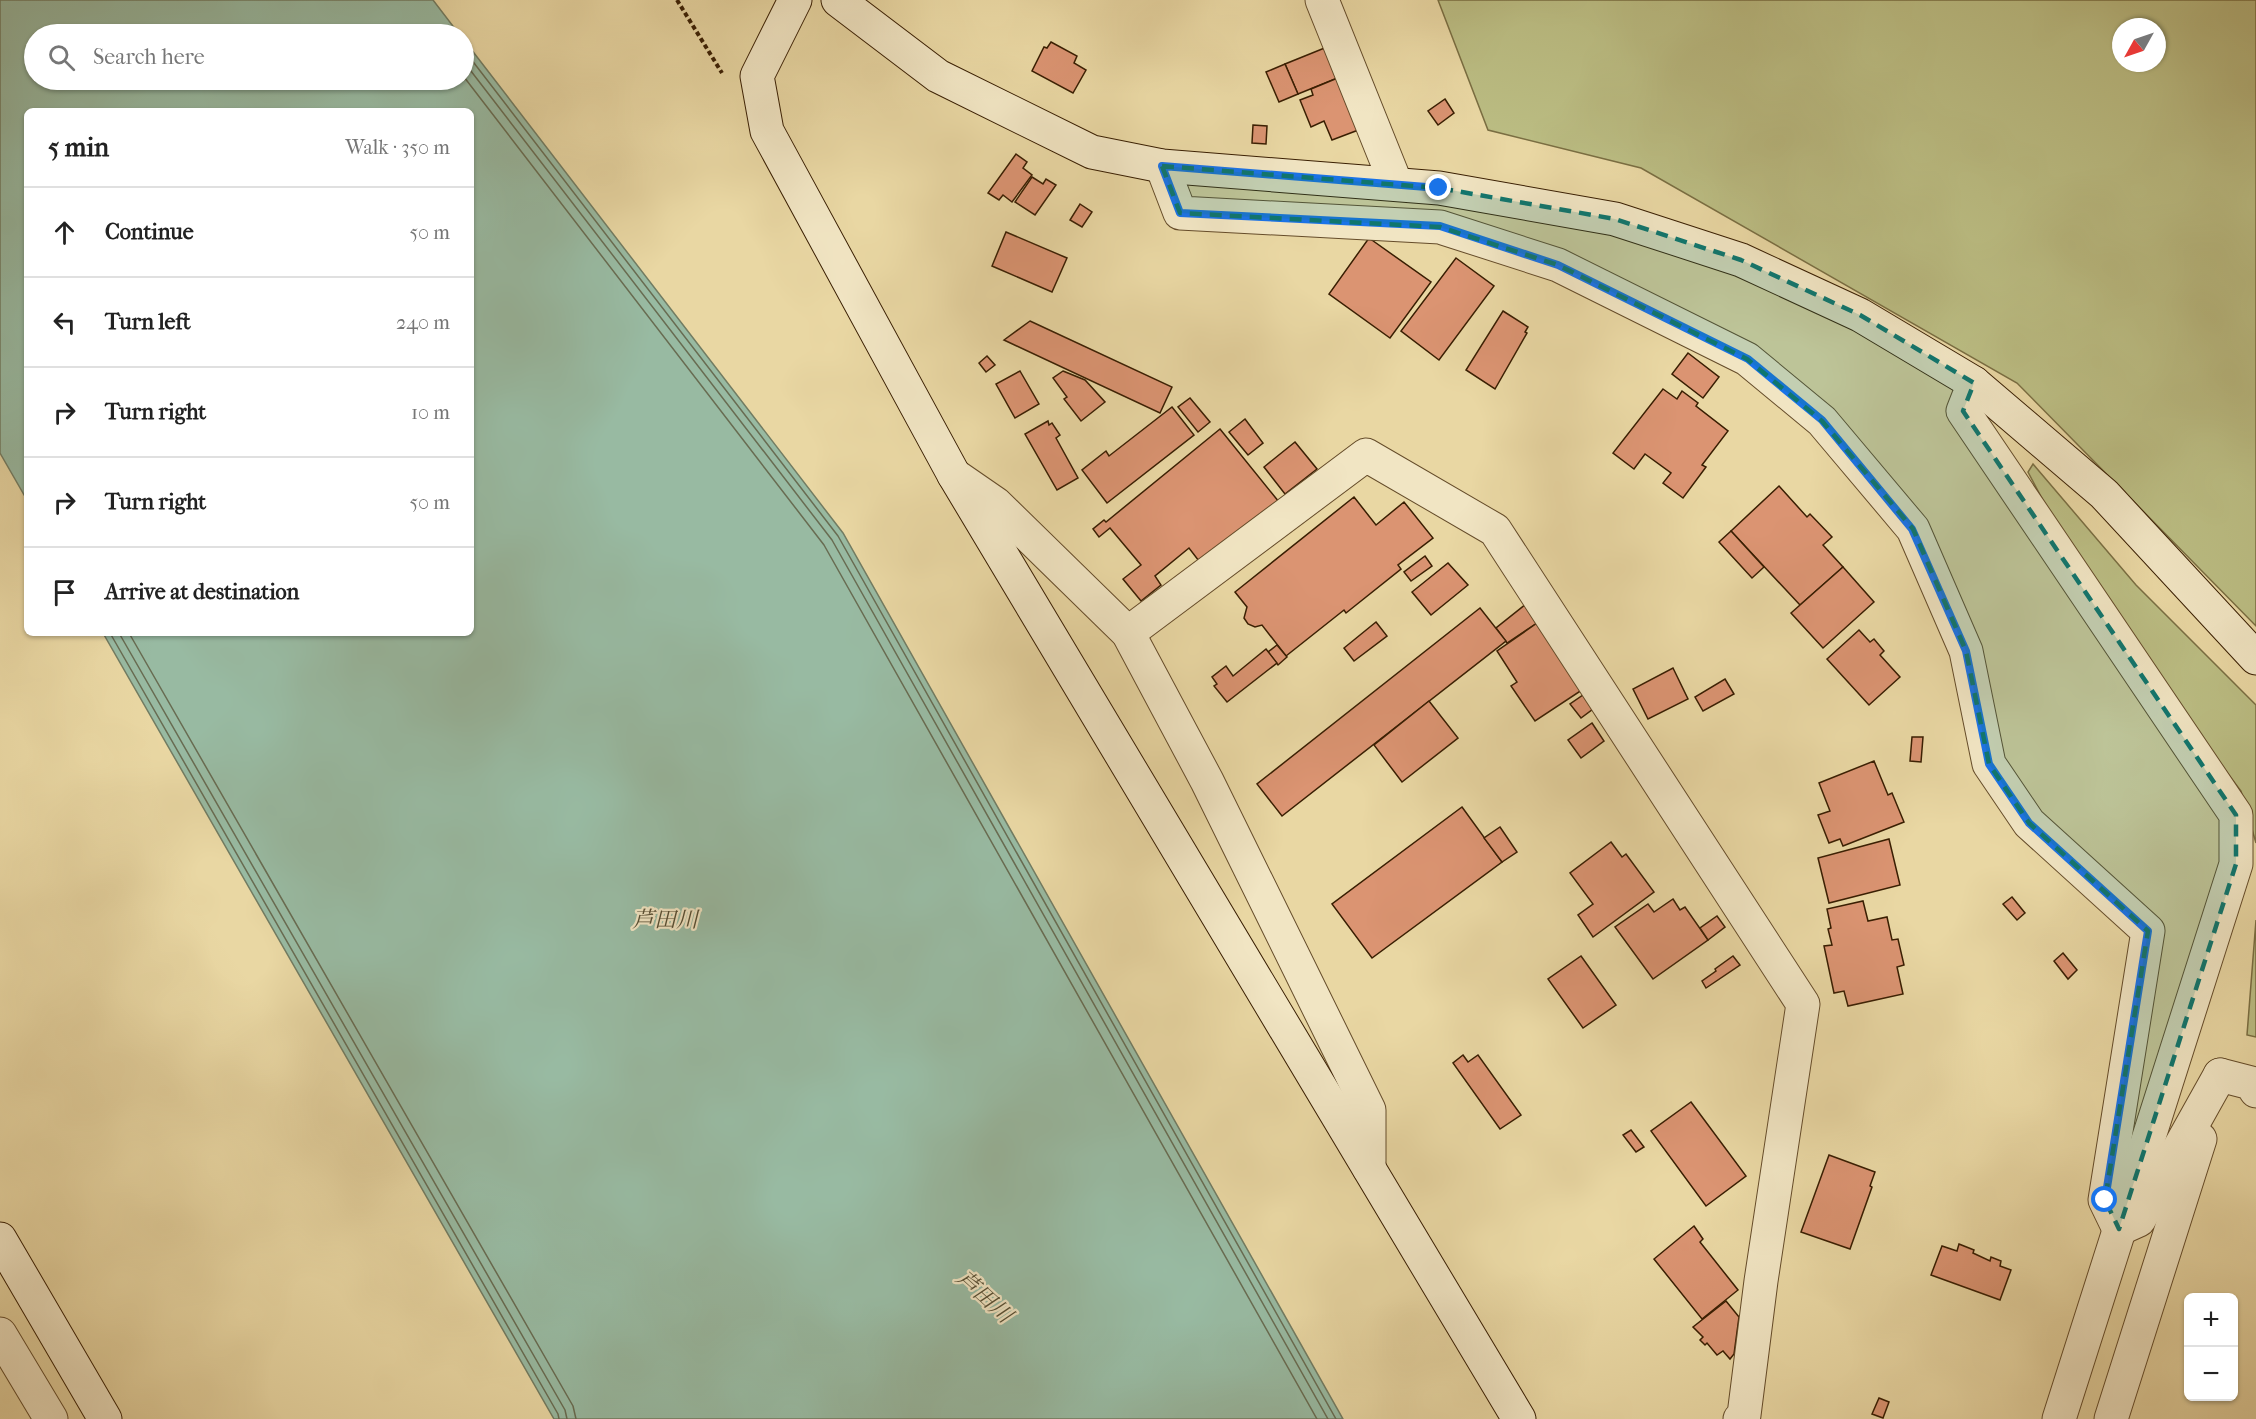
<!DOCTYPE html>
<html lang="en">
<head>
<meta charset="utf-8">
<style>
	:root { --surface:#fff; --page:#f6f6f6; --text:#222; --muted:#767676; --line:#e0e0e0 }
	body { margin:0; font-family:"IM FELL French Canon","Noto Serif JP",serif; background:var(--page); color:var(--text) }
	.controls { position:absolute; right:18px; bottom:18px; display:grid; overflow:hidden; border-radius:9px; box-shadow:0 2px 4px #0004 }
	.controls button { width:54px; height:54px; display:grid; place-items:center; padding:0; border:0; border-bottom:2px solid var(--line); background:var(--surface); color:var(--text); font:30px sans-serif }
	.compass { position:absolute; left:2112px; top:18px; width:54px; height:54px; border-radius:50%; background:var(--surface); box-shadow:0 2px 4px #0004; rotate:230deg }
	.stop { position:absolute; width:18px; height:18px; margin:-14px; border:4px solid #1a73e8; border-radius:50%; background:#fff }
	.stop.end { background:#1a73e8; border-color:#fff; box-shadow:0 2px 6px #0008 }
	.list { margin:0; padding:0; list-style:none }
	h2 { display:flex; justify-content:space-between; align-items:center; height:78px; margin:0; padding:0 24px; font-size:26px }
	h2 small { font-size:20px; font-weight:400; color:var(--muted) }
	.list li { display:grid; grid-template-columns:39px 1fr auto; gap:18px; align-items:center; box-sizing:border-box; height:90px; padding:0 24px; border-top:2px solid var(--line) }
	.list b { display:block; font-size:22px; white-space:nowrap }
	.list em { font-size:20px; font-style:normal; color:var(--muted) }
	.icon { flex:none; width:33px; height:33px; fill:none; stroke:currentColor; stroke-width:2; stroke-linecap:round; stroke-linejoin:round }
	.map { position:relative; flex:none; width:2256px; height:1419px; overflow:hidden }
	.search { position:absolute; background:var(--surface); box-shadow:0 2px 4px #0004; left:24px; top:24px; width:450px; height:66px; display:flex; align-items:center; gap:15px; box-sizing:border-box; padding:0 21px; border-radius:33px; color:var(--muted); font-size:22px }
	.panel { position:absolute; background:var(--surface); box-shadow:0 2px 4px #0004; left:24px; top:108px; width:450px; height:528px; border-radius:9px }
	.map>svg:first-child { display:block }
	.green { fill:#bbbd83; stroke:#7a6e42; stroke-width:1.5; fill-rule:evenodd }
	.water { fill:#98baa2; stroke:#727c62; stroke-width:1.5 }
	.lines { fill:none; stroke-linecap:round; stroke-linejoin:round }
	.shore { stroke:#686c52; stroke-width:1.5 }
	.building { fill:#db9472; stroke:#391e02; stroke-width:1.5 }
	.street-casing { stroke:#654c2a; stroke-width:35 }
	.secondary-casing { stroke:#391e02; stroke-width:35 }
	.path { stroke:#391e02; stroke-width:4; stroke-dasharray:4.5 3; stroke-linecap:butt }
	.street { stroke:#f1e5c3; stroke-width:33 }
	.secondary { stroke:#f1e5c3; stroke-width:33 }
	.route { stroke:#1a73e8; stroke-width:8 }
	.marked { fill:#0f766e; fill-opacity:0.2; stroke:#0f766e; stroke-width:4.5; stroke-dasharray:12 8; stroke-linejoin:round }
	.labels { text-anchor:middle; stroke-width:4.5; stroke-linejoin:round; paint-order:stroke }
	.water-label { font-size:22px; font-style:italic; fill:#564d32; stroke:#f1e5c3 }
</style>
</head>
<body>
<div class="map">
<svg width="2256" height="1419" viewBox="0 0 2256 1419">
	<rect width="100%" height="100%" fill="#e9d7a3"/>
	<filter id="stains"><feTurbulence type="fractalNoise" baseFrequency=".00333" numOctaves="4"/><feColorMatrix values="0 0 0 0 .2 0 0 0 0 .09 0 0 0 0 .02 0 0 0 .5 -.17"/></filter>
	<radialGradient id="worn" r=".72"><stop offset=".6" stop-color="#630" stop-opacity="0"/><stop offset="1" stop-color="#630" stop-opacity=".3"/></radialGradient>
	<g class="green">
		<path d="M1438 0H2256V626L2017 383 1641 168 1488 130ZM2121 27H2157V63H2121Z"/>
		<path d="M2033 464 2136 585 2256 705V843L2241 791 2096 601 2028 472Z"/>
		<path d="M2256 920V1037L2247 1035Z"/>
	</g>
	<path class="water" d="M0 0H433L459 34H34V80H464V40L843 533 1343 1419H554L103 633H471V111H27V500L0 453Z"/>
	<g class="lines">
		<g class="shore">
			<path d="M464 50 838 536 1336 1419"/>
			<path d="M464 62 832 540 1328 1419"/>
			<path d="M464 77 824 545 1317 1419"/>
			<path d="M110 633 558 1414 559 1419"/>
			<path d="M119 633 565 1410 567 1419"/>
			<path d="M129 633 573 1406 576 1419"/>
		</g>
	</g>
	<g class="building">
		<path d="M1051 42 1077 56 1074 63 1086 70 1073 93 1032 71 1044 47 1047 48Z"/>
		<path d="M1327 47 1340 77 1298 94 1285 64Z"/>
		<path d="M1285 64 1298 94 1279 102 1266 72Z"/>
		<path d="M1340 77 1361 129 1332 140 1324 121 1311 127 1300 100 1313 95 1311 89Z"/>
		<path d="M1445 99 1454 113 1438 125 1428 111Z"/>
		<path d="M1253 125 1267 126 1266 144 1252 143Z"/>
		<path d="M1016 154 1027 162 1023 168 1032 175 1012 202 1003 195 999 200 988 193Z"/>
		<path d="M1032 177 1043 184 1046 179 1056 185 1035 215 1015 202Z"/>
		<path d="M1080 204 1092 212 1082 227 1070 220Z"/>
		<path d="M1006 232 1067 258 1052 292 992 266Z"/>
		<path d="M1369 238 1431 282 1390 338 1329 294Z"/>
		<path d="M1456 258 1494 286 1439 360 1401 331Z"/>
		<path d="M1503 311 1528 327 1525 332 1527 333 1495 389 1466 370Z"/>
		<path d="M1030 321 1172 387 1160 413 1004 340Z"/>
		<path d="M1688 353 1719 377 1703 398 1672 374Z"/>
		<path d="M987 356 995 365 986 372 979 363Z"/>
		<path d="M1020 371 1039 404 1015 418 996 384Z"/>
		<path d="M1063 371 1085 380 1105 402 1081 421 1064 399 1067 397 1053 378Z"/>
		<path d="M1663 389 1677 399 1682 391 1698 403 1696 406 1728 431 1702 465 1706 467 1683 498 1663 483 1671 473 1645 454 1634 469 1613 453Z"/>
		<path d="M1190 398 1210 422 1198 432 1178 407Z"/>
		<path d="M1172 407 1194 435 1107 503 1082 470 1106 451 1109 456Z"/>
		<path d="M1245 419 1263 443 1248 455 1229 432Z"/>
		<path d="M1048 421 1049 425 1052 423 1060 435 1056 438 1078 478 1057 490 1025 434Z"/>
		<path d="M1220 429 1279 502 1202 565 1189 548 1155 576 1161 585 1141 601 1123 579 1141 565 1110 528 1099 537 1093 529 1104 520 1106 522Z"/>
		<path d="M1295 442 1317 469 1285 494 1264 467Z"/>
		<path d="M1779 486 1807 517 1810 514 1832 537 1823 545 1843 567 1800 605 1731 531Z"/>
		<path d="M1354 497 1376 525 1404 502 1433 538 1398 565 1401 569 1346 613 1344 610 1286 656 1262 625 1255 627 1248 624 1244 618 1247 607 1235 592Z"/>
		<path d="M1731 531 1764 567 1752 578 1719 542Z"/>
		<path d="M1425 556 1432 566 1411 581 1404 572Z"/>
		<path d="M1448 563 1468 585 1431 615 1412 592Z"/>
		<path d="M1843 567 1874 602 1823 648 1791 613Z"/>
		<path d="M1526 604 1540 621 1507 643 1496 628Z"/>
		<path d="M1480 608 1506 641 1282 816 1257 784Z"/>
		<path d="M1540 621 1585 688 1535 721 1511 686 1517 682 1497 651Z"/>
		<path d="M1376 622 1387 636 1354 661 1344 648Z"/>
		<path d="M1859 630 1870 642 1874 639 1884 651 1880 655 1900 677 1869 705 1827 659Z"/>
		<path d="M1277 645 1287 657 1278 665 1268 652Z"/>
		<path d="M1266 649 1277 663 1227 702 1214 686 1217 684 1212 677 1226 666 1233 676Z"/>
		<path d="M1673 668 1688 699 1648 719 1633 689Z"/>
		<path d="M1725 679 1734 694 1703 711 1695 697Z"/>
		<path d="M1583 695 1593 709 1581 718 1570 704Z"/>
		<path d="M1429 701 1458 738 1402 782 1374 745Z"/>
		<path d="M1592 723 1604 741 1581 758 1568 740Z"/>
		<path d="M1912 737H1923L1921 762 1910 761Z"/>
		<path d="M1874 761 1888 795 1892 793 1904 822 1843 846 1840 839 1829 843 1818 815 1830 811 1819 783Z"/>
		<path d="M1462 807 1502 862 1372 958 1332 904Z"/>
		<path d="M1500 827 1517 852 1502 862 1484 838Z"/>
		<path d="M1889 839 1900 885 1829 903 1818 858Z"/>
		<path d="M1611 842 1622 857 1626 854 1654 892 1593 937 1578 915 1593 904 1570 873Z"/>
		<path d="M2012 897 2025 913 2017 920 2003 904Z"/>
		<path d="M1673 899 1680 910 1685 907 1708 940 1653 979 1615 927 1648 904 1654 912Z"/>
		<path d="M1863 901 1868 921 1887 917 1892 940 1898 939 1904 965 1897 967 1903 994 1848 1006 1844 991 1834 993 1824 946 1832 945 1828 929 1831 928 1827 909Z"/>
		<path d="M1717 916 1725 927 1708 940 1700 928Z"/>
		<path d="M2063 953 2077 970 2068 979 2054 961Z"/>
		<path d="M1581 956 1616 1005 1583 1028 1548 979Z"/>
		<path d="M1733 956 1740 965 1706 988 1702 981 1716 971 1715 969Z"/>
		<path d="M1463 1055 1468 1062 1478 1055 1521 1115 1500 1129 1453 1063Z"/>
		<path d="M1691 1102 1746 1176 1706 1206 1651 1131Z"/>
		<path d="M1631 1130 1644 1147 1636 1152 1623 1135Z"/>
		<path d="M1829 1155 1875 1172 1870 1186 1872 1187 1850 1249 1801 1232Z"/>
		<path d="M1694 1226 1703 1239 1700 1242 1738 1290 1702 1319 1654 1259Z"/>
		<path d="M1959 1244 1974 1250 1973 1253 1990 1261 1991 1257 2001 1261 2000 1266 2011 1270 2000 1300 1931 1275 1942 1246 1957 1251Z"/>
		<path d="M1726 1301 1739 1317 1734 1354 1730 1359 1723 1351 1717 1355 1707 1343 1705 1345 1700 1340 1703 1337 1693 1327Z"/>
		<path d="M1879 1398 1889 1402 1883 1418 1872 1414Z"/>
	</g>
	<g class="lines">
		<defs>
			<g id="street">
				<path d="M1322 0 1396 184"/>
				<path d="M1162 166 1180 213 1440 227 1558 265 1747 359 1822 421 1913 529 1966 651 1989 764 2029 823 2148 931 2105 1200 2119 1229 2139 1220 2220 1075"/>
				<path d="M1974 383 1963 411 2236 815V864L2059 1419"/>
				<path d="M954 475 996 504 1128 633 1207 781 1369 1110V1168"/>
				<path d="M1128 633 1366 455 1495 530 1803 1004 1761 1281 1744 1415 1740 1419"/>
				<path d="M2220 1075 2251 1083 2256 1091"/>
				<path d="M0 1334 51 1419"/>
				<path d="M2111 1419 2200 1139"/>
			</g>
			<g id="secondary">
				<path d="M795 0 757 76 767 131 954 475 1519 1419"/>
				<path d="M838 0 938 76 1092 152 1162 166 1439 188 1615 219 1741 260 1860 315 1974 383 2104 494 2256 658"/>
				<path d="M0 1239 105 1419"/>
			</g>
		</defs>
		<use href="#street" class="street-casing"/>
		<use href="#secondary" class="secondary-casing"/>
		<path class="path" d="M677 0 722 73"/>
		<use href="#street" class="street"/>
		<use href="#secondary" class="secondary"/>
	</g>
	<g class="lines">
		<path class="route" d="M1439 188 1162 166 1180 213 1440 226 1558 265 1748 359 1822 420 1912 529 1966 651 1989 764 2029 823 2148 931 2105 1200"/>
	</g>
	<path class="marked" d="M1162 166 1439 188 1615 219 1741 260 1860 315 1974 383 1963 411 2236 815V864L2119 1229 2105 1200 2148 931 2029 823 1989 764 1966 651 1913 529 1822 421 1747 359 1558 265 1440 227 1180 213Z"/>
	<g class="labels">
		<g class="water-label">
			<text x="665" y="927">芦田川</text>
			<text transform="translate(985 1296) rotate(42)" y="8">芦田川</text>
		</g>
	</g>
	<rect width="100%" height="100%" filter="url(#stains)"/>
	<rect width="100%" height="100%" fill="url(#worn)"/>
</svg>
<div class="controls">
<button>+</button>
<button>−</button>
</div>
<svg class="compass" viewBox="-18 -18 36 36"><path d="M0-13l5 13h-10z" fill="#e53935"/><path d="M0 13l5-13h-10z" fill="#767676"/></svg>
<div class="stop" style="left:2105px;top:1200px"></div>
<div class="stop end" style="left:1439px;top:188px"></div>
<div class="search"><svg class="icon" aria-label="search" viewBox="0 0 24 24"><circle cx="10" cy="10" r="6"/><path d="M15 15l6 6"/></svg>Search here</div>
<section class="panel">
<h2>5 min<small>Walk · 350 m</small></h2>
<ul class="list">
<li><svg class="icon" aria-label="ahead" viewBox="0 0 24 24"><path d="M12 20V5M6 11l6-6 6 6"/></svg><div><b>Continue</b></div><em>50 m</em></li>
<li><svg class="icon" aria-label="left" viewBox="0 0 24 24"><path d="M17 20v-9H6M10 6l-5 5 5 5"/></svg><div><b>Turn left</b></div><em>240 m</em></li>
<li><svg class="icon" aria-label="right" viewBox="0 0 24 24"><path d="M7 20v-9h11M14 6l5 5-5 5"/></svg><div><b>Turn right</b></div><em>10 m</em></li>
<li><svg class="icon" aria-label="right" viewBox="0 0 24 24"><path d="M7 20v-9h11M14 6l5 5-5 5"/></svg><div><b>Turn right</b></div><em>50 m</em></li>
<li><svg class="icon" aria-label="arrive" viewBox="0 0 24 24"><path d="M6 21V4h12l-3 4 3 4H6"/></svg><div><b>Arrive at destination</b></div></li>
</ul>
</section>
</div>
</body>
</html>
